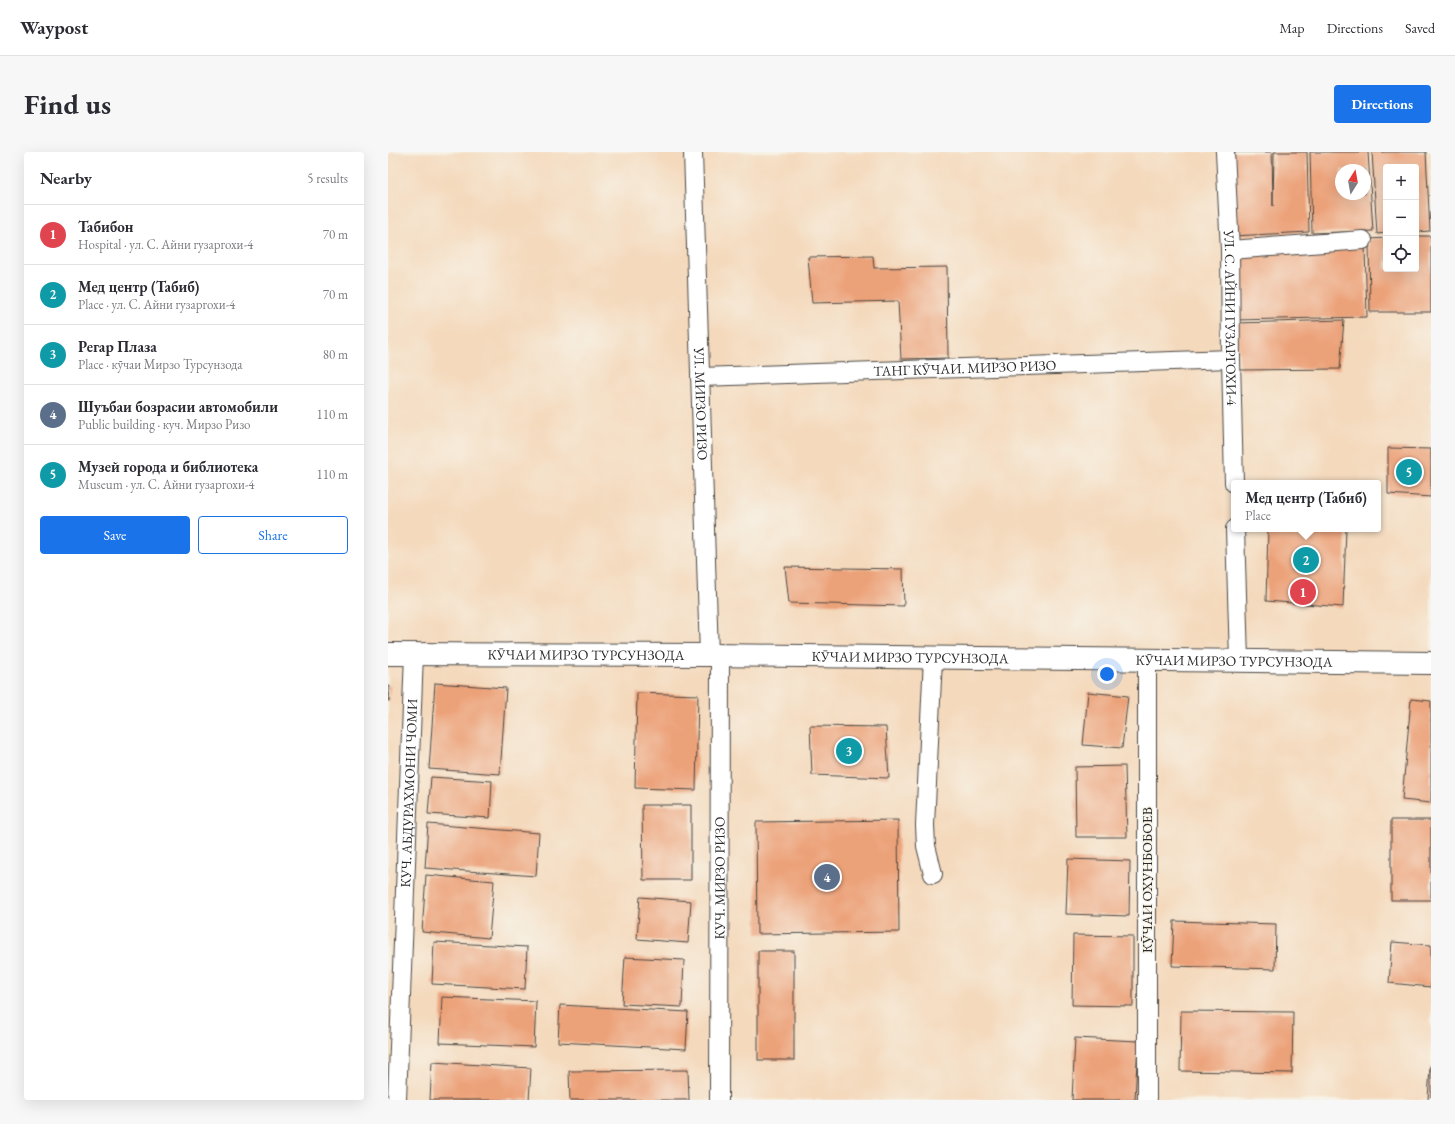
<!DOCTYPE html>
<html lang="en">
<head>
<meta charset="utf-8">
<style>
	:root { --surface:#fff; --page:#f7f7f7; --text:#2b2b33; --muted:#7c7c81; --line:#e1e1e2; --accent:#1a73e8 }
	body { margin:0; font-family:"EB Garamond",serif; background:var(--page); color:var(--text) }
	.controls { position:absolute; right:12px; top:12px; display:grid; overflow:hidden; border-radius:4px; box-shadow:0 4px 16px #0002 }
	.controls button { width:36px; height:36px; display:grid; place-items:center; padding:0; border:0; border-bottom:1px solid var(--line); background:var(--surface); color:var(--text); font:20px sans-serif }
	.compass { position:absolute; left:947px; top:12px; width:36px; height:36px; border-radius:50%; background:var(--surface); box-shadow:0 4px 16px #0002; rotate:11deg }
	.you { position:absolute; left:719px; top:522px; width:14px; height:14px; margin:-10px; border:3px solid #fff; border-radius:50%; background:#1a73e8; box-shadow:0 0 0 6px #1a73e833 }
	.badge { display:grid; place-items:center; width:26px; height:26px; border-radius:50%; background:var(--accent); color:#fff; font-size:13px; font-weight:700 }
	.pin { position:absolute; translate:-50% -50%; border:2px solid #fff; box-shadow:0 1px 4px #0006 }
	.popup { position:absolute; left:843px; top:328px; width:150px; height:52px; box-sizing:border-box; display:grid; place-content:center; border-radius:4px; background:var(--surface); filter:drop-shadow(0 1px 3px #0005); font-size:13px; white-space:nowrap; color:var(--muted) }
	.popup b { font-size:15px; color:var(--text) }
	.popup::after { content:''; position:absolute; left:50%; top:100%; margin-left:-8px; border:8px solid transparent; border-top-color:var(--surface) }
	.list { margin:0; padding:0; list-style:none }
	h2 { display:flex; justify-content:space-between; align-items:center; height:52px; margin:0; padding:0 16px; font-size:17px }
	h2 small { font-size:13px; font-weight:400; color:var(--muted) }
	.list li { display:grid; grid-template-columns:26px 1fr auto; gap:12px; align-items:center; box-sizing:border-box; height:60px; padding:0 16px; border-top:1px solid var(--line) }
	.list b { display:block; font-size:15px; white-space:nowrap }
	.list p { margin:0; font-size:13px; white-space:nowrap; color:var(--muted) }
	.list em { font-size:13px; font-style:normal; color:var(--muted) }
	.actions { display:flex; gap:8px; padding:12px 16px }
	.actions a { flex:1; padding:9px 0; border:1px solid var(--accent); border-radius:4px; text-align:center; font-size:14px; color:var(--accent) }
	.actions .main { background:var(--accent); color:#fff }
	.icon { flex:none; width:22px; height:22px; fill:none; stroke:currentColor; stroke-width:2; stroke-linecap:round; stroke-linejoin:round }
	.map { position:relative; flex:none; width:1043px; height:948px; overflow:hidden; border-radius:4px }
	header { display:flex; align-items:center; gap:24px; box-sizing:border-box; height:56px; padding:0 20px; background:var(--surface); border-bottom:1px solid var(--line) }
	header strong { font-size:19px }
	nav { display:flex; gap:22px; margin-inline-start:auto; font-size:14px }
	.intro { display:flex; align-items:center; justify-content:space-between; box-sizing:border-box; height:96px; padding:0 24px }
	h1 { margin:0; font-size:28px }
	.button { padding:10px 18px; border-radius:4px; background:var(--accent); color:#fff; font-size:14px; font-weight:700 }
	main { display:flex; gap:24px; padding:0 24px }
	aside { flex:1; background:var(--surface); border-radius:4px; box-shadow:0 4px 16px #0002 }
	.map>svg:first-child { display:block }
	.building { fill:#eca279; fill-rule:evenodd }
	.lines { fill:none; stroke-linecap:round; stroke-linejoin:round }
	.minor-casing { stroke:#494541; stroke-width:20 }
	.secondary-casing { stroke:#494541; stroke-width:24 }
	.minor { stroke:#fff; stroke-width:18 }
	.secondary { stroke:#fff; stroke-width:22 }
	.labels { text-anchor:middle; stroke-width:3; stroke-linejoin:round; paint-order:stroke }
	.street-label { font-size:14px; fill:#2b2b2b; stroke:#f7f3e8 }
</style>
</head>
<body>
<header>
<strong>Waypost</strong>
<nav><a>Map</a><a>Directions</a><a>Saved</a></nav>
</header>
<div class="intro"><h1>Find us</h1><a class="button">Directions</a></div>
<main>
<aside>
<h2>Nearby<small>5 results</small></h2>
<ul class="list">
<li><span class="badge" style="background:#e0444e">1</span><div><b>Табибон</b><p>Hospital · ул. С. Айни гузаргохи-4</p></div><em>70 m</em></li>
<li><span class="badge" style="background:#0f9aa8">2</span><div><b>Мед центр (Табиб)</b><p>Place · ул. С. Айни гузаргохи-4</p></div><em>70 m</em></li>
<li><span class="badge" style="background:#0f9aa8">3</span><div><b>Регар Плаза</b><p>Place · кӯчаи Мирзо Турсунзода</p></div><em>80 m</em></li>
<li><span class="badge" style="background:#5c6f8a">4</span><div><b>Шуъбаи бозрасии автомобили</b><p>Public building · куч. Мирзо Ризо</p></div><em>110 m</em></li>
<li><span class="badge" style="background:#0f9aa8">5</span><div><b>Музей города и библиотека</b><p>Museum · ул. С. Айни гузаргохи-4</p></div><em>110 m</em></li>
</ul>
<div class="actions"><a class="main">Save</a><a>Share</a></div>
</aside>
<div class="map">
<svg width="1043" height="948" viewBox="0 0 1043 948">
	<rect width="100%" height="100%" fill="#f7f3e8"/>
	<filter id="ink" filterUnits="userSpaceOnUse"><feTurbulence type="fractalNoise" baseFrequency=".025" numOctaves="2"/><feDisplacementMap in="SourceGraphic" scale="8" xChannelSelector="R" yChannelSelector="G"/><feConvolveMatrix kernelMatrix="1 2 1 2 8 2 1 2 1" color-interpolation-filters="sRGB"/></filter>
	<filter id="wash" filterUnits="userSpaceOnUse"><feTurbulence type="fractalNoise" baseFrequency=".012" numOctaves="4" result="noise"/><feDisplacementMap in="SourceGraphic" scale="16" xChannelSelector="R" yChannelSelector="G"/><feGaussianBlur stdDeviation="0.9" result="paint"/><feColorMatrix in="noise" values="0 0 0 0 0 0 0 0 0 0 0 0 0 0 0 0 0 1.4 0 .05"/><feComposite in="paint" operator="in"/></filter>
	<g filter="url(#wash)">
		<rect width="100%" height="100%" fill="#f4d9bc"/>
		<g id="blocks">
			<g class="building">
				<path d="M841 0H884L885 54 886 0H919L921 80 845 84Z"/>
				<path d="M922 0H980L985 79 924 81ZM953 18H977V42H953Z"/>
				<path d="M984 0H1038L1042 79 1028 80V15H998V81L989 82Z"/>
				<path d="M1028 84H1043V160H982L981 87 998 86V117H1028Z"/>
				<path d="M977 95 979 165 848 168 846 101Z"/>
				<path d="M485 104 486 116 559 115 560 206 513 207 510 149 424 151 420 105Z"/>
				<path d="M956 168 952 217 852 218 848 171Z"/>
				<path d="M1000 296 1043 297V345L1000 342Z"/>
				<path d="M880 377H958L955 455 878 449Z"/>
				<path d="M397 415 515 417 516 454 401 451Z"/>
				<path d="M47 531 118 536 112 622 41 617Z"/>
				<path d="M0 534H2L1 549H0Z"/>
				<path d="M700 540 740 544 734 596 695 593Z"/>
				<path d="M249 541 310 543 308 638 247 636Z"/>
				<path d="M1023 547 1043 549V651L1014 648Z"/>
				<path d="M422 574 498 575 501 626 424 623Z"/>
				<path d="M737 614 739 685H688L687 615Z"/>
				<path d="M43 625 104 629 102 666 40 662Z"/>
				<path d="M254 653H303V728H255Z"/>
				<path d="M510 668 511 780 369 782 368 670Z"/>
				<rect x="1003" y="668" width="40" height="80"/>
				<path d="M40 672 151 681 148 724 37 716Z"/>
				<path d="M680 707 742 709 741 764 678 762Z"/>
				<path d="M38 723 106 729 101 786 34 780Z"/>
				<path d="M252 745 303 749 300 791 249 787Z"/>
				<path d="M786 769 888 772 887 817 784 814Z"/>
				<path d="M685 783 745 784V854L684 853Z"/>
				<path d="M46 790 139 795 137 837 44 832Z"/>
				<path d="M1004 790 1043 793V835L1001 831Z"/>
				<rect x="370" y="799" width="36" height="109"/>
				<path d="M237 805 296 808 294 855 234 852Z"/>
				<path d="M54 845 148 849 146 895 52 891Z"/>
				<path d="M172 853 300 860 298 897 170 890Z"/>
				<path d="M793 859 905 860 904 921 792 919Z"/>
				<path d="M687 886 750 889 747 948H684Z"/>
				<path d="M44 910 143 916 141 948H42Z"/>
				<path d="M1042 914H1043V948H1040Z"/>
				<path d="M300 918 301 948H182L181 919Z"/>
			</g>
		</g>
	</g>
	<g filter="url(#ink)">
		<use href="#blocks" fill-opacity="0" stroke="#494541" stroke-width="1"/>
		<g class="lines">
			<defs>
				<g id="minor">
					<path id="s1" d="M305 0 321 503"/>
					<path id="s2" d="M837 0 842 98 843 207 846 331"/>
					<path d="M842 98 975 88"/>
					<path id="s3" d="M312 225 843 207"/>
					<path d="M847 377 851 508"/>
					<path d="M545 506 537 673 538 694 545 722"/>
					<path id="s4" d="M9 948 26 502"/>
					<path id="s5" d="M331 948 332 503"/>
					<path d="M759 948V508"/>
				</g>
				<g id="secondary">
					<path id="s6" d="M0 502 321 503 1043 511"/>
				</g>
			</defs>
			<use href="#minor" class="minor-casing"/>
			<use href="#secondary" class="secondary-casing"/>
			<use href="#minor" class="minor"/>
			<use href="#secondary" class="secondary"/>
		</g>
	</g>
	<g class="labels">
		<g class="street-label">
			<text dy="5" stroke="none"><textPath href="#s2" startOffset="166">УЛ. С. АЙНИ ГУЗАРГОХИ-4</textPath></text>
			<text dy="5" stroke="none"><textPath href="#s3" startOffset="265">ТАНГ КӮЧАИ. МИРЗО РИЗО</textPath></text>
			<text dy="5" stroke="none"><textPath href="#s1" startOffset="252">УЛ. МИРЗО РИЗО</textPath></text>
			<text dy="5" stroke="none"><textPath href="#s6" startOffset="198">КӮЧАИ МИРЗО ТУРСУНЗОДА</textPath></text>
			<text dy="5" stroke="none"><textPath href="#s6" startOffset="522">КӮЧАИ МИРЗО ТУРСУНЗОДА</textPath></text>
			<text dy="5" stroke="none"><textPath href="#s6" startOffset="846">КӮЧАИ МИРЗО ТУРСУНЗОДА</textPath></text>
			<text dy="5" stroke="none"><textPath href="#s4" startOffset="307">КУЧ. АБДУРАХМОНИ ЧОМИ</textPath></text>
			<text dy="5" stroke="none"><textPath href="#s5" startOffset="222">КУЧ. МИРЗО РИЗО</textPath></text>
			<text transform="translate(759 728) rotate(-90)" y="5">КӮЧАИ ОХУНБОБОЕВ</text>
		</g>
	</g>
</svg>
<div class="controls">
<button>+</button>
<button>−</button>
<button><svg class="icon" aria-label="locate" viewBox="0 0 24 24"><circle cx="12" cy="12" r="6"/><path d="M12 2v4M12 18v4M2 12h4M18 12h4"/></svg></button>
</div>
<svg class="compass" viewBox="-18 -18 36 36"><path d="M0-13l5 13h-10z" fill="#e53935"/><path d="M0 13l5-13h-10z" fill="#7c7c81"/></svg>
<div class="you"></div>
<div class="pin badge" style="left:915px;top:440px;background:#e0444e">1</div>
<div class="pin badge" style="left:918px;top:408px;background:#0f9aa8">2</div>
<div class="popup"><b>Мед центр (Табиб)</b>Place</div>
<div class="pin badge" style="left:461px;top:599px;background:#0f9aa8">3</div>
<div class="pin badge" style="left:439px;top:725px;background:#5c6f8a">4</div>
<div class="pin badge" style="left:1021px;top:320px;background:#0f9aa8">5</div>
</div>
</main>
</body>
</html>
